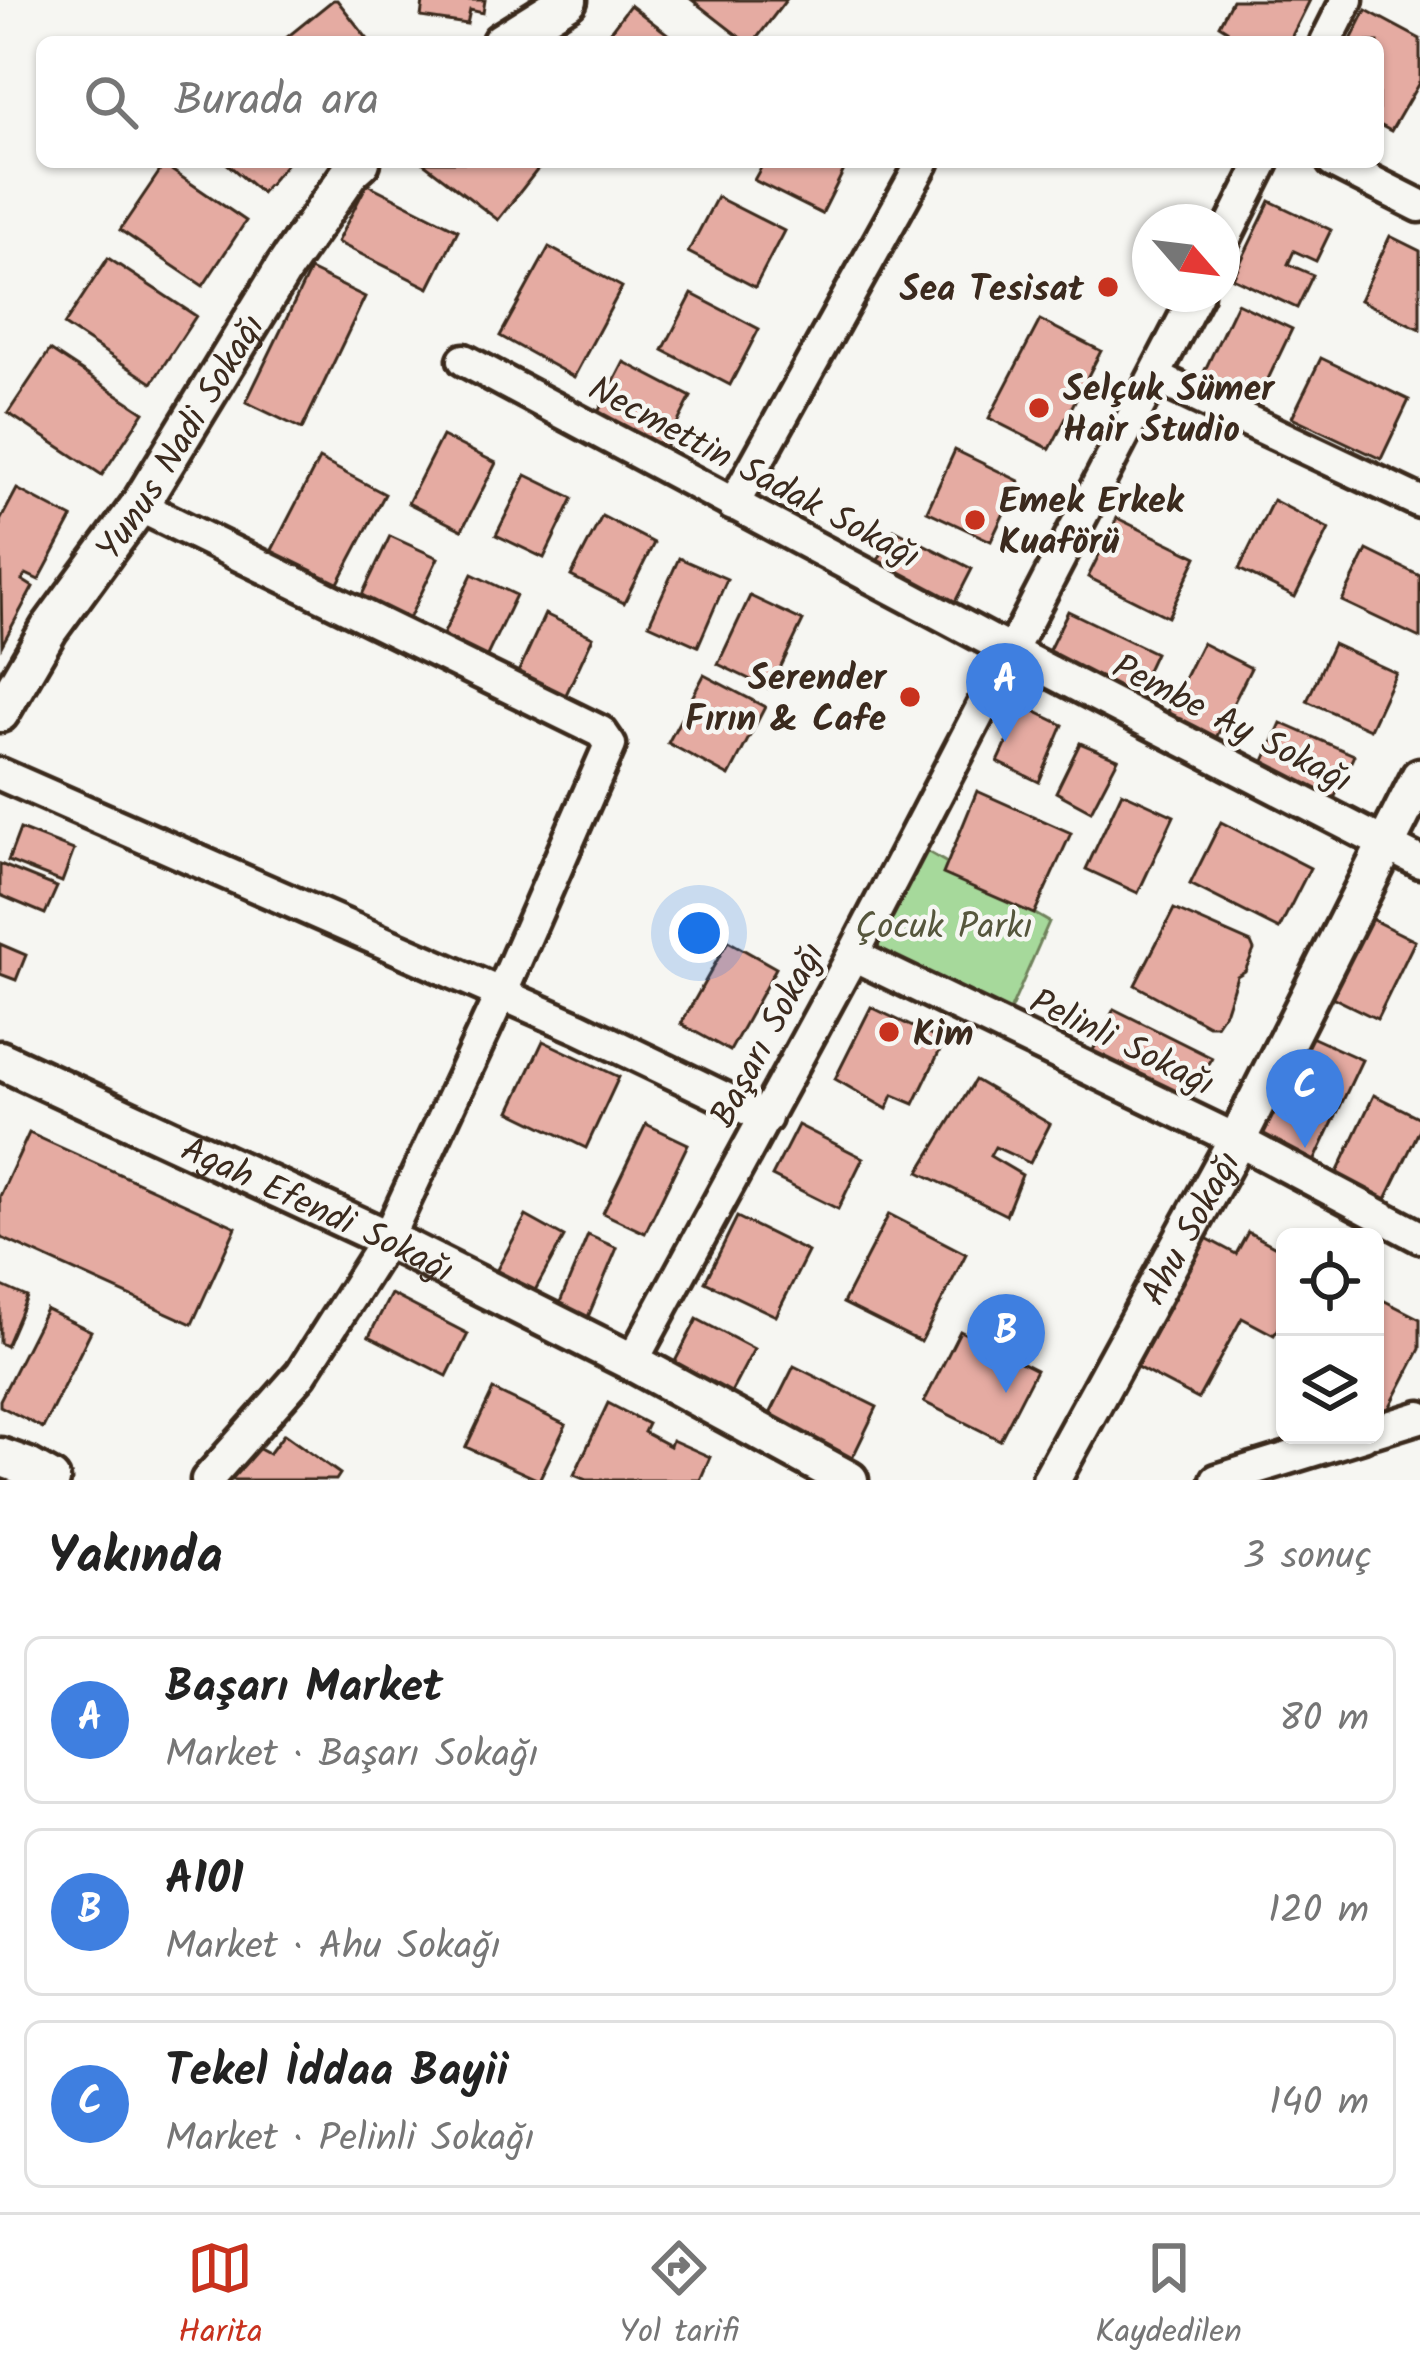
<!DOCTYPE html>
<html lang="tr">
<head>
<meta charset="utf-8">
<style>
	:root { --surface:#fff; --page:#f6f6f6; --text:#222; --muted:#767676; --line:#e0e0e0; --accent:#c8321e }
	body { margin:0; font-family:Kalam,sans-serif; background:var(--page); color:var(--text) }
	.controls { position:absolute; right:36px; bottom:36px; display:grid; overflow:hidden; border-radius:18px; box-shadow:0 3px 9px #0004 }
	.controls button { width:108px; height:108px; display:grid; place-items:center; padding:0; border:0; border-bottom:3px solid var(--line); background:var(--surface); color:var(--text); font:60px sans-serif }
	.compass { position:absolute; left:1132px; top:204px; width:108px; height:108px; border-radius:50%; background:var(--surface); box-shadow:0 3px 9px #0004; rotate:118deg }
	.you { position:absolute; left:699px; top:933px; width:42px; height:42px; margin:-30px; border:9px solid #fff; border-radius:50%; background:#1a73e8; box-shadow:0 0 0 18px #1a73e833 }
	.badge { display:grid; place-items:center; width:78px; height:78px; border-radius:50%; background:var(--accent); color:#fff; font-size:39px; font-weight:700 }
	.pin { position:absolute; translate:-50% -99px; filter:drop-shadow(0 3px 6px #0008) }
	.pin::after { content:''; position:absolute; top:63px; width:42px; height:36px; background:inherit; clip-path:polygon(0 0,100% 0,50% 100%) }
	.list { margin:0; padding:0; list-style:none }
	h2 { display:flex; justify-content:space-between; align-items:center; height:156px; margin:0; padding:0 48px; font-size:51px }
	h2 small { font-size:39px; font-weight:400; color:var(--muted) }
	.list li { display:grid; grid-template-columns:78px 1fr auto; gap:36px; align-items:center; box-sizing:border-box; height:168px; margin:0 24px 24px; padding:0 24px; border:3px solid var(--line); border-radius:18px }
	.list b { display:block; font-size:45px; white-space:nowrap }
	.list p { margin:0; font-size:39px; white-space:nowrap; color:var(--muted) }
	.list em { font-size:39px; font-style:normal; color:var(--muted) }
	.icon { flex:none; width:66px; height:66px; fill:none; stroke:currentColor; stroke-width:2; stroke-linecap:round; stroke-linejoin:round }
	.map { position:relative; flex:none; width:1420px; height:1480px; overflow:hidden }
	.search { position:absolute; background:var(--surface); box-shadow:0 3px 9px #0004; left:36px; right:36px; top:36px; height:132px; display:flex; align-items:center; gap:30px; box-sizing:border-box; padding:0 42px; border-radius:18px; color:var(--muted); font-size:45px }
	.sheet { height:732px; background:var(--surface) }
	nav { display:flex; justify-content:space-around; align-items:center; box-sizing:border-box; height:168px; border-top:3px solid var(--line); background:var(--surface); font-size:33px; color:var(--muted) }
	nav a { display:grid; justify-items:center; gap:6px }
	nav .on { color:var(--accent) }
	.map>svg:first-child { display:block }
	.green { fill:#a6d99b; stroke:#70825c; stroke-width:3 }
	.building { fill:#e5aba2; stroke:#3b2a1e; stroke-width:3 }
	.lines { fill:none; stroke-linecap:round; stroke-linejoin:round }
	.minor-casing { stroke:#3b2a1e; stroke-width:39 }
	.tertiary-casing { stroke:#3b2a1e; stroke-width:45 }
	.minor { stroke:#f6f6f2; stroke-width:30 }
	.tertiary { stroke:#f6f6f2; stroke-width:36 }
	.poi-dot { fill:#c8321e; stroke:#f6f6f2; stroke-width:4.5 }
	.labels { text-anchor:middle; stroke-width:9; stroke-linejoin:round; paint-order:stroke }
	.poi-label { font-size:36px; font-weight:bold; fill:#3b2a1e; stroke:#f6f6f2; text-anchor:start }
	.street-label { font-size:36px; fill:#3b2a1e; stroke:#f6f6f2 }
	.park-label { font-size:36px; fill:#56563d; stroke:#f6f6f2 }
</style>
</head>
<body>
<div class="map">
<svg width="1420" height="1480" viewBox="0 0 1420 1480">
	<rect width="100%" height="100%" fill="#f6f6f2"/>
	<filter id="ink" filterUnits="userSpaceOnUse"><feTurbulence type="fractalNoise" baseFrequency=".00833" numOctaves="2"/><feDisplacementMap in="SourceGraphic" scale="24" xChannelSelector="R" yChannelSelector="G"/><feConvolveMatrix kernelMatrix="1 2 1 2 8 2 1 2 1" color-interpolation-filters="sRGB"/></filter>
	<g filter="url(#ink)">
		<path class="green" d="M916 845 1049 922 1006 1020 865 948Z"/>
		<g class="building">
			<path d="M333 0H337L370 42H281Z"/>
			<path d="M409 0H485L483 13 470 10 467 24 421 17 423 2Z"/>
			<path d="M692 0H786L754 42H746Z"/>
			<path d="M1232 0H1310L1289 42H1221L1227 30 1219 25Z"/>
			<path d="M630 5 678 42H602Z"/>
			<path d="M1366 10 1420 39V81L1391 131 1378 124V42H1350Z"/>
			<path d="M225 162H288L261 193Z"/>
			<path d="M422 162H528L538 169 498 220Z"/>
			<path d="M764 162H848L822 214 754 180Z"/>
			<path d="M164 165 246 221 203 286 120 230Z"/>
			<path d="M367 184 458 230 429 288 337 242Z"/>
			<path d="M717 197 784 231 755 287 688 252Z"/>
			<path d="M1270 201 1331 230 1316 261 1294 251 1288 264 1313 275 1297 308 1233 278Z"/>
			<path d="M1390 236 1420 251V329L1360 300Z"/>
			<path d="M549 247 622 287 574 377 500 336Z"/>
			<path d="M108 258 196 316 152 383 64 325Z"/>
			<path d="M310 270 365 297 302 429 246 402Z"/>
			<path d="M692 294 759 329 730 385 663 350Z"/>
			<path d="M1237 303 1292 329 1258 400 1203 374Z"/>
			<path d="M1040 320 1101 351 1050 449 989 418Z"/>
			<path d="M50 350 144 412 102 475 8 413Z"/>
			<path d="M1321 358 1409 400 1381 459 1292 417Z"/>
			<path d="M624 362 691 397 662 453 595 418Z"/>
			<path d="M442 436 496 463 462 530 408 503Z"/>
			<path d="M955 450 1019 481 991 541 927 511Z"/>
			<path d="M319 459 385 494 336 587 271 552Z"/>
			<path d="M526 475 573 498 544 558 496 535Z"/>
			<path d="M17 489 72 518 39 580 26 574 22 580 33 587 2 645 0 521Z"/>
			<path d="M1273 500 1329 529 1295 597 1239 569Z"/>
			<path d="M602 516 654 543 624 603 571 576Z"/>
			<path d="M1117 518 1197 557 1168 617 1088 577Z"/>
			<path d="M894 529 972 569 952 608 874 568Z"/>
			<path d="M390 536 438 558 407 623 359 601Z"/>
			<path d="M1367 550 1420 576V638L1342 601Z"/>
			<path d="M679 558 727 579 698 646 649 624Z"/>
			<path d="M472 574 516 595 485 660 441 639Z"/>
			<path d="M750 596 803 621 770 689 718 664Z"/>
			<path d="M1068 611 1155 653 1135 696 1047 654Z"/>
			<path d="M545 614 593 637 563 701 515 679Z"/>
			<path d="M1202 643 1251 668 1213 744 1164 719Z"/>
			<path d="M1333 644 1396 673 1370 729 1307 701Z"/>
			<path d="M704 675 765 707 729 776 668 743Z"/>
			<path d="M1024 706 1063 725 1039 782 998 762Z"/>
			<path d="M1281 723 1354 755 1332 803 1260 770Z"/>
			<path d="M1080 743 1118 759 1091 811 1056 792Z"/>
			<path d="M977 791 1071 833 1034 914 943 874Z"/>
			<path d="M1122 792 1174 816 1138 893 1086 869Z"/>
			<path d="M1221 822 1310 868 1279 929 1190 884Z"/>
			<path d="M20 829 74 850 62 882 8 861Z"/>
			<path d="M0 864 57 887 45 914 0 895Z"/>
			<path d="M1174 909 1251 943 1254 950 1245 971 1237 976 1226 1010 1216 1025H1208L1135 985Z"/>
			<path d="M1371 919 1415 941 1377 1019 1332 997Z"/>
			<path d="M728 941 776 968 730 1051 681 1024Z"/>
			<path d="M0 944 26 955 16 980 0 974Z"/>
			<path d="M871 1007 944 1042 914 1104 893 1095 887 1109 835 1079Z"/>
			<path d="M1114 1009 1212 1058 1187 1108 1089 1058Z"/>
			<path d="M1307 1035 1362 1060 1314 1162 1259 1136Z"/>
			<path d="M543 1041 619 1077 586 1148 510 1111Z"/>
			<path d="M975 1080 1050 1124 1030 1163 995 1147 990 1156 1022 1175 1006 1215 919 1172Z"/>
			<path d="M1374 1095 1420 1118V1129L1386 1199 1336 1175Z"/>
			<path d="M646 1124 688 1144 645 1233 603 1213Z"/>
			<path d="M798 1125 863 1158 838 1209 772 1176Z"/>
			<path d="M29 1133 236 1227 192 1324 0 1237V1196Z"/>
			<path d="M889 1214 966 1254 921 1342 843 1303Z"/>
			<path d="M526 1216 564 1237 526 1307 488 1286Z"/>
			<path d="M737 1217 808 1252 776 1316 705 1282Z"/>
			<path d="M1248 1232 1285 1252V1315L1274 1335 1242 1318 1198 1399 1137 1367 1206 1238 1236 1254Z"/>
			<path d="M588 1235 617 1248 585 1324 556 1312Z"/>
			<path d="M0 1285 27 1297 6 1346 0 1343Z"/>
			<path d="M391 1294 468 1334 447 1376 369 1336Z"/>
			<path d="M1375 1296 1420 1319V1349L1386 1414 1375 1408Z"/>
			<path d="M46 1309 91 1331 43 1428 0 1406V1400Z"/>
			<path d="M697 1319 754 1349 727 1400 670 1371Z"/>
			<path d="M960 1331 1036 1370 1000 1440 924 1402Z"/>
			<path d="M794 1366 877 1407 848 1467 764 1426Z"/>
			<path d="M493 1390 566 1425 539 1480 466 1447Z"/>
			<path d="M608 1403 648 1424 644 1432 670 1446 672 1440 710 1457 700 1480H586L574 1475Z"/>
			<path d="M284 1434 340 1474 336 1480H231L250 1444 269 1454Z"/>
		</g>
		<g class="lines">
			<defs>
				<g id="minor">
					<path d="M1326 42 1347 0"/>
					<path d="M1333 162 1420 206"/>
					<path d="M1222 244 1263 162"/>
					<path d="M464 360 1010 651 1420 862"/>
					<path d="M1155 377 1420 502"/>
					<path d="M733 505 923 162"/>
					<path d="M139 506 601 732 610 745 501 994 387 1239 301 1374 207 1480"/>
					<path d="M0 774 579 1028 766 1118"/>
					<path d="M853 955 1237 1140 1420 1237"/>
					<path d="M632 1362 853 955 1197 294"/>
					<path d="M1375 1431 1420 1417"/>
					<path d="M1217 1480 1363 1435"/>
				</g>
				<g id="tertiary">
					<path d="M501 42 568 0"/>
					<path id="s1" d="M0 713 49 629 139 506 284 268 352 170 361 162"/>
					<path id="s2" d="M0 1060 387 1239 632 1362 849 1480"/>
					<path d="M0 1457 28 1467 51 1480"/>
					<path id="s3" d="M1051 1480 1237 1140 1420 777"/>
				</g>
			</defs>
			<use href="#minor" class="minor-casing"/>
			<use href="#tertiary" class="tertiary-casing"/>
			<use href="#minor" class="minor"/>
			<use href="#tertiary" class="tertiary"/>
		</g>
	</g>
	<g class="poi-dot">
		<circle cx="1108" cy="287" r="12"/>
		<circle cx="1039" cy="408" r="12"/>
		<circle cx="975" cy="520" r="12"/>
		<circle cx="910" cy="697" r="12"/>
		<circle cx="889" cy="1032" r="12"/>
	</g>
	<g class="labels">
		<g class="poi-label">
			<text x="1084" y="300" text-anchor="end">Sea Tesisat</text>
			<text x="1063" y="400">Selçuk Sümer<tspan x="1063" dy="41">Hair Studio</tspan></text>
			<text x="999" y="512">Emek Erkek<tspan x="999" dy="41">Kuaförü</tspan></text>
			<text x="886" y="689" text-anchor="end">Serender<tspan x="886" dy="41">Fırın &amp; Cafe</tspan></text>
			<text x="913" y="1045">Kim</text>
		</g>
		<g class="street-label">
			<text dy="13" stroke="none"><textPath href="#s1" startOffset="330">Yunus Nadi Sokağı</textPath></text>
			<text transform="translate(755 471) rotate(28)" y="13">Necmettin Sadak Sokağı</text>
			<text transform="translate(1233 722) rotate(27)" y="13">Pembe Ay Sokağı</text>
			<text transform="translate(766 1034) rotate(-62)" y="13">Başarı Sokağı</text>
			<text transform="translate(1123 1041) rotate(26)" y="13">Pelinli Sokağı</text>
			<text dy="13" stroke="none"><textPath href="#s2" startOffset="351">Agah Efendi Sokağı</textPath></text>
			<text dy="13" stroke="none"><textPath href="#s3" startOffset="288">Ahu Sokağı</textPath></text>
		</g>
		<g class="park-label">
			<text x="944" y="938">Çocuk Parkı</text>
		</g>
	</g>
</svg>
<div class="controls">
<button><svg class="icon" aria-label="locate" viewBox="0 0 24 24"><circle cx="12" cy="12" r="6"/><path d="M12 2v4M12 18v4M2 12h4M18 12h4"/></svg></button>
<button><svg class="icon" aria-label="layers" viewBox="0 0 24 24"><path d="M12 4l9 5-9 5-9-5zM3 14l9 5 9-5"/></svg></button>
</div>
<svg class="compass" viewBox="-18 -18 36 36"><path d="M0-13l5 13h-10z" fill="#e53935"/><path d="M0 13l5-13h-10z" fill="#767676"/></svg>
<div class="you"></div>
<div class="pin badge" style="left:1005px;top:742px;background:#3f7fe0">A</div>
<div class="pin badge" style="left:1006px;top:1393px;background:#3f7fe0">B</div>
<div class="pin badge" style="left:1305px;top:1148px;background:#3f7fe0">C</div>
<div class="search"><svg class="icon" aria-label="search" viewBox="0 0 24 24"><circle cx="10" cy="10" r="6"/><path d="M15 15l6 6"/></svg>Burada ara</div>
</div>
<section class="sheet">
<h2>Yakında<small>3 sonuç</small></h2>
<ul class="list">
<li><span class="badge" style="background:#3f7fe0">A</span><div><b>Başarı Market</b><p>Market · Başarı Sokağı</p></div><em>80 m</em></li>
<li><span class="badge" style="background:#3f7fe0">B</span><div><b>A101</b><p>Market · Ahu Sokağı</p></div><em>120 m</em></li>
<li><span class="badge" style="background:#3f7fe0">C</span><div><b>Tekel İddaa Bayii</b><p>Market · Pelinli Sokağı</p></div><em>140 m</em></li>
</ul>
</section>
<nav>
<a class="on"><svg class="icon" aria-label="map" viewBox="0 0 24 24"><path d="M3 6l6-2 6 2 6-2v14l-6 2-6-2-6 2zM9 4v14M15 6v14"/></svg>Harita</a>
<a><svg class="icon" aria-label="directions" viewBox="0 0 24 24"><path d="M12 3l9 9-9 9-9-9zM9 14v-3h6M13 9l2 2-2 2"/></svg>Yol tarifi</a>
<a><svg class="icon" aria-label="saved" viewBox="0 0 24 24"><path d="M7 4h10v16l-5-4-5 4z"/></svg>Kaydedilen</a>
</nav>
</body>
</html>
